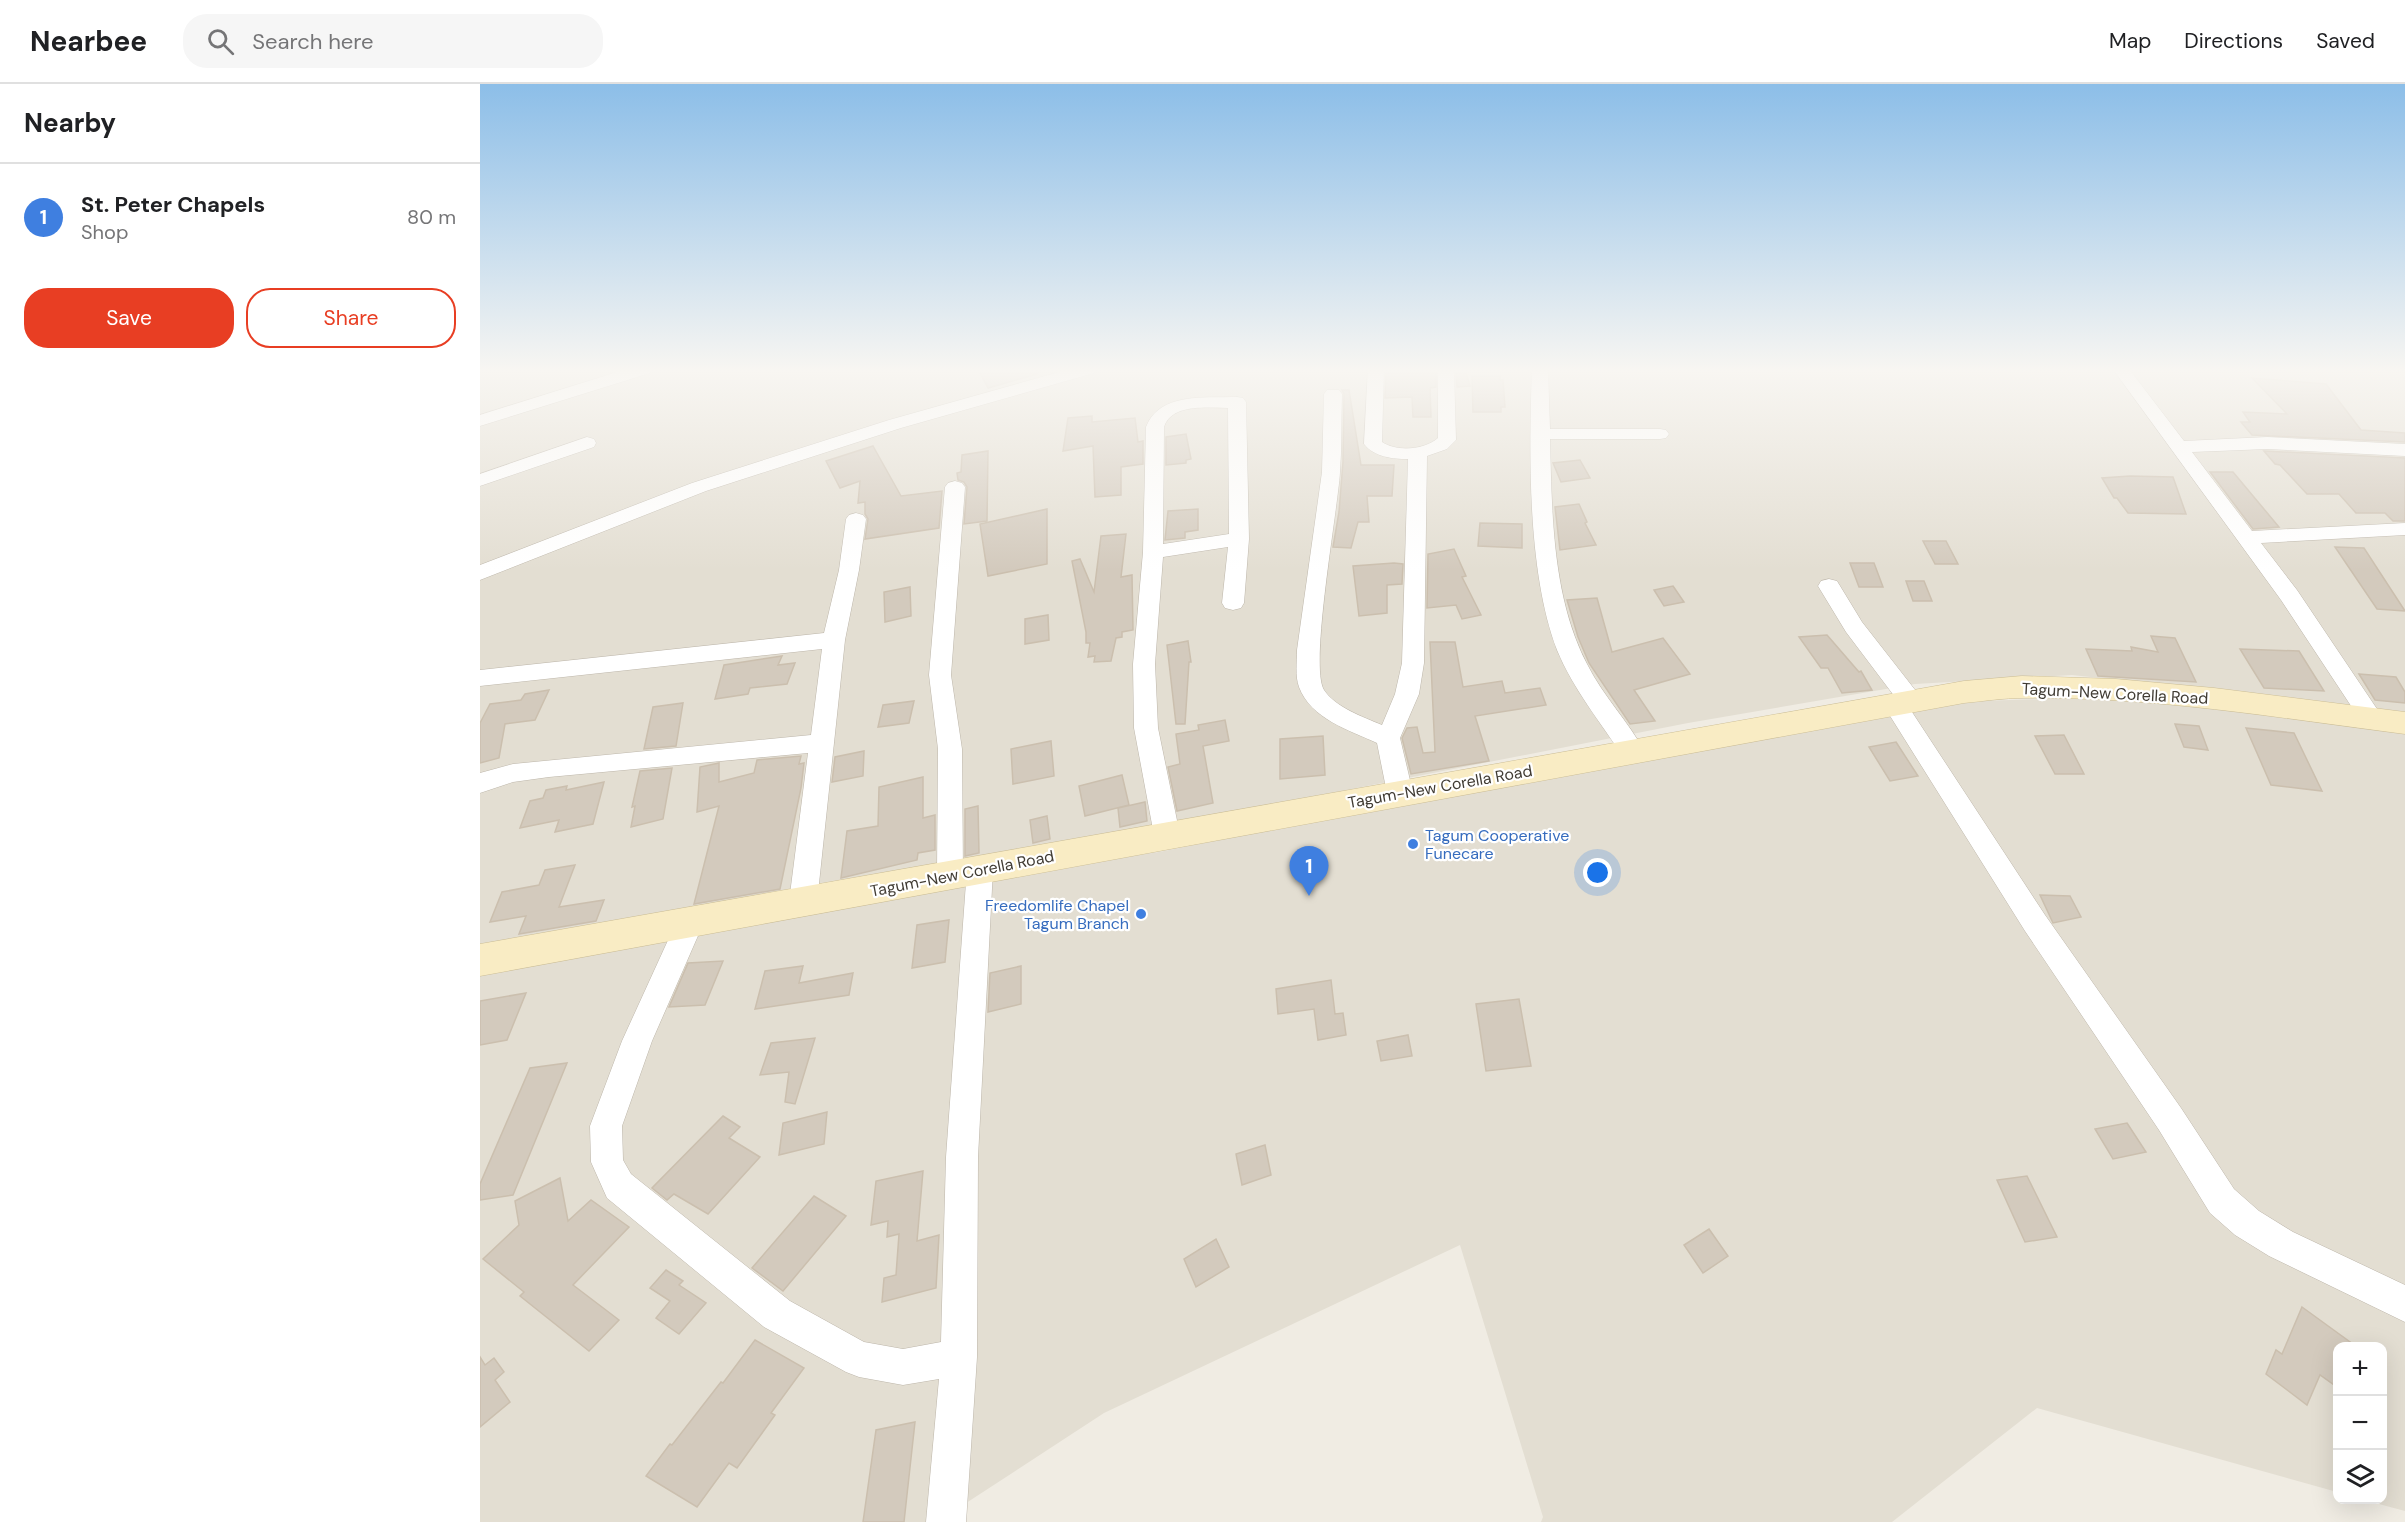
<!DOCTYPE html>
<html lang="en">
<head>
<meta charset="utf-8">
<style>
	:root { --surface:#fff; --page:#f6f6f6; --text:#202124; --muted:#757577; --line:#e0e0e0; --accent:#e83e23 }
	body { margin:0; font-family:"DM Sans",sans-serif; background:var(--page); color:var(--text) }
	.controls { position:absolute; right:18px; bottom:18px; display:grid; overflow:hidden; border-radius:12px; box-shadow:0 6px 24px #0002 }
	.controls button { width:54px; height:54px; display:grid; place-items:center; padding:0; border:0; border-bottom:2px solid var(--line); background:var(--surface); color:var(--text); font:30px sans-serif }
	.you { position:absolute; left:1118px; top:789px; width:21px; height:21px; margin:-15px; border:4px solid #fff; border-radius:50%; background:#1a73e8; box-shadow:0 0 0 9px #1a73e833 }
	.badge { display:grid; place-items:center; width:39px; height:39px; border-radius:50%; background:var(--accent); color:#fff; font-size:20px; font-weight:700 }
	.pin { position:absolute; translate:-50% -50px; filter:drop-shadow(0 2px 3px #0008) }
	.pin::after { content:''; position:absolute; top:32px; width:21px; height:18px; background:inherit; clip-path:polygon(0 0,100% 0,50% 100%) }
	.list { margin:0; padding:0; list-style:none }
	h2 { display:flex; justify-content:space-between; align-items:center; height:78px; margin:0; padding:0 24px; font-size:26px }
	h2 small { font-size:20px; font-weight:400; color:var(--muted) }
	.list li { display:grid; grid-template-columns:39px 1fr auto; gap:18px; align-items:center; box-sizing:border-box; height:108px; padding:0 24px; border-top:2px solid var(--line) }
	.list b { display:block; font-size:22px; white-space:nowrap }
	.list p { margin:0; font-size:20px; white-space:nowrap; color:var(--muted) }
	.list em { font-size:20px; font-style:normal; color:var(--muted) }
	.actions { display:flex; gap:12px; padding:18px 24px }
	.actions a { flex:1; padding:14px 0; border:2px solid var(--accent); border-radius:24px; text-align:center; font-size:21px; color:var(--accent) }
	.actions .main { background:var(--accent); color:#fff }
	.icon { flex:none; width:33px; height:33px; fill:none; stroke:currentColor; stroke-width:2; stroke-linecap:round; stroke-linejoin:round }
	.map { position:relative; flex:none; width:1925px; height:1438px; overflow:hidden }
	header { display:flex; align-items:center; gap:36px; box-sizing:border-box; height:84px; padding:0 30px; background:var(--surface); border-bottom:2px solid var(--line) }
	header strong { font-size:28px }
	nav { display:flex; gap:33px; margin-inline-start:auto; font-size:21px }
	.search { width:420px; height:54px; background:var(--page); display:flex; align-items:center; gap:15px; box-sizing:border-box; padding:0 21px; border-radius:24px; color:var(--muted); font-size:22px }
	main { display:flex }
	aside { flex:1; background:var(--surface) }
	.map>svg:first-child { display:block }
	.residential { fill:#e3ded2 }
	.building { fill:#d3cabd; stroke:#cbbfae; stroke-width:1.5 }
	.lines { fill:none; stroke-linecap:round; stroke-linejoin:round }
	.minor-casing { stroke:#bdb6aa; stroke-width:1 }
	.secondary-casing { stroke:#ccbe96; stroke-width:1 }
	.minor { fill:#fff; fill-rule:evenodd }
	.secondary { fill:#f9ecc4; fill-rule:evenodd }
	.shop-dot { fill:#3f7fe0; stroke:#fff; stroke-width:2 }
	.labels { text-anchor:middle; stroke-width:4.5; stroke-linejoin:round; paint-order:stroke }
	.street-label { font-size:16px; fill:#413c34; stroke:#fff }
	.shop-label { font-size:16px; fill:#366cbe; stroke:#fff; text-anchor:start }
</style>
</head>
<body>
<header>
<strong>Nearbee</strong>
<div class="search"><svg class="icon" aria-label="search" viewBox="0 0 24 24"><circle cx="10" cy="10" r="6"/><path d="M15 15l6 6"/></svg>Search here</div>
<nav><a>Map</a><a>Directions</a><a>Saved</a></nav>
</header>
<main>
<aside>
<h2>Nearby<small></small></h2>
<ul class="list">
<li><span class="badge" style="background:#3f7fe0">1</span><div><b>St. Peter Chapels</b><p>Shop</p></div><em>80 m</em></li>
</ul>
<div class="actions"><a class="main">Save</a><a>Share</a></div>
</aside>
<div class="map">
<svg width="1925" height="1438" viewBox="0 0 1925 1438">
	<rect width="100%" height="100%" fill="#f0ece3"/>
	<g class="residential">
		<path d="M0 285H1925V629L1853 619 1592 591 1435 600 1208 639 672 744 334 800 0 862Z"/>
		<path d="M1666 612 1925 649V1427L1884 1416H1902V1262H1858L1857 1408 1557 1324 1412 1438H1061L1063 1433 980 1161 624 1329 457 1438H0V884L243 833 679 768 1302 646 1466 618Z"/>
	</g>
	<g class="building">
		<path d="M498 285H556L557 290 508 304Z"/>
		<path d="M933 285H956V303L950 304 951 333H933L932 313 905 314 906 289 933 288Z"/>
		<path d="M976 285H985L990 302 977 303Z"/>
		<path d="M992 292H1020V296H1023L1025 323H1021V328H993Z"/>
		<path d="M1772 294 1846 300 1881 346 1925 349V358L1772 351 1761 338H1770L1763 328 1807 330Z"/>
		<path d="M862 306H869L881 381H914L912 412H887L889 438H878L871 464 853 463 859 428 863 378 864 310Z"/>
		<path d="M612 332V338L655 334 658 358 663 357V380L641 383V411L615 413 613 362 583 367 588 334Z"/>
		<path d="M706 350 711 375 706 376V379L686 381V353Z"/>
		<path d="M393 362 421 412 462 407 459 444 385 455 388 435 385 430V418L378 419 380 397 360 404 346 377Z"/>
		<path d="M508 367 507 437 484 440 487 403 484 398 478 396 477 389 481 388 482 371Z"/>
		<path d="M1784 367 1925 374V437H1913L1905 429H1876L1859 410H1827L1800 381 1795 380Z"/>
		<path d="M1100 376 1110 394 1081 398 1073 379Z"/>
		<path d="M1730 388H1753L1799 443 1773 445Z"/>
		<path d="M1650 392 1693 393 1706 430 1648 429 1637 414H1634L1622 394Z"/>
		<path d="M1099 420 1107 438 1105 439 1116 461 1080 466 1075 423Z"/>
		<path d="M567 425V480L508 492 500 440Z"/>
		<path d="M718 425V446L705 448V454L685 456 688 427Z"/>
		<path d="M1000 439 1042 440V464L998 462Z"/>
		<path d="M646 450 641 493 652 491 653 546 642 548V553L636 554 631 577 614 578 615 572 608 573 610 559H606V548L592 477 600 475 614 508 621 452Z"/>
		<path d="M1443 457H1466L1478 480H1455Z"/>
		<path d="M1855 463 1884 464 1925 527 1897 525Z"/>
		<path d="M974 465 986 492 982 493 1001 531 982 535 976 521 947 524 948 470Z"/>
		<path d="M914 479 923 480 922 500 907 501V529L879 532 873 482Z"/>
		<path d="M1370 479H1394L1403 503H1379Z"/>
		<path d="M1426 497H1444L1452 517H1433Z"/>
		<path d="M1193 502 1204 518 1184 522 1174 506Z"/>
		<path d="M430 503 431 532 405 538 404 508Z"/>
		<path d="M1117 514 1132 568 1183 554 1210 590 1154 606 1175 637 1150 640 1109 579 1098 553 1087 516Z"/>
		<path d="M568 531 569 556 545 560V535Z"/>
		<path d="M1347 551 1379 588 1381 587 1392 606 1362 609 1348 584H1341L1319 553Z"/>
		<path d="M1671 552 1695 554 1716 598 1618 592 1606 565 1652 567 1651 563 1678 568Z"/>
		<path d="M708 557 711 578H709L705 640H696L687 561Z"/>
		<path d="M950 558H975L983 603 1022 597 1025 609 1060 604 1066 621 995 632 1009 677 931 690 922 654 927 644 937 643 943 669 955 668Z"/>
		<path d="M1760 565 1819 567 1844 607 1784 604Z"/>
		<path d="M302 572 298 581 315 579 307 600 270 604 268 610 235 615 244 581Z"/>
		<path d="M1879 590 1916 593 1925 608V619L1895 616Z"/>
		<path d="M69 606 55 636 25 640 19 674 0 679V639L10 620 41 616 45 610Z"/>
		<path d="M434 617 429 639 398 643 403 621Z"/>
		<path d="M203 619 196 662 164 665 173 623Z"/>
		<path d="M745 636 749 657 723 662 733 719 697 727 688 683 700 680 696 650 719 646 718 641Z"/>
		<path d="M1695 640 1719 642 1728 666 1704 663Z"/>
		<path d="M1766 644 1814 649 1842 707 1791 701Z"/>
		<path d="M1584 651 1604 690H1575L1555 652Z"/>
		<path d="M843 652 845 691 800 695V655Z"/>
		<path d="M571 657 574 692 533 700 531 665Z"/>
		<path d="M1416 658 1438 692 1410 697 1389 663Z"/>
		<path d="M384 667 383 692 352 698 355 673Z"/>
		<path d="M321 672 319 680 324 679 321 704 300 805 214 820 239 722 217 728 220 683 239 679V698L274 689 277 676Z"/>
		<path d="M192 684 183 735 151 743 155 722 152 723 160 687Z"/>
		<path d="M642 691 649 721 605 732 599 702Z"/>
		<path d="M443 693V734L455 731V766L438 769 437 776 361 794 367 747 398 742 399 703Z"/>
		<path d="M124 698 113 740 75 748 79 736 40 744 50 717 63 714 66 706 87 702 86 706Z"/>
		<path d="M665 718 667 737 640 743 638 724Z"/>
		<path d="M498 722 499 769 485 772V725Z"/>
		<path d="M567 732 570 755 553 759 550 736Z"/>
		<path d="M95 781 79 823 124 816 116 837 39 850 46 832 10 838 22 808 59 801 65 786Z"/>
		<path d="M1560 811 1590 812 1601 833 1573 839Z"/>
		<path d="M469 836 465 878 432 884 437 841Z"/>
		<path d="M243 877 225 921 189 923 208 879Z"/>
		<path d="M323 882 319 899 373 889 369 911 275 925 285 887Z"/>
		<path d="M541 882V920L508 928 510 889Z"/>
		<path d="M851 896 855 930 863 929 866 951 838 956 834 925 798 930 796 905Z"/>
		<path d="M46 909 27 956 0 961V917Z"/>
		<path d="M1039 915 1051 982 1006 987 996 920Z"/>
		<path d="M928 951 932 972 901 977 897 957Z"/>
		<path d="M335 954 315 1020 305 1018 309 988 280 991 291 959Z"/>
		<path d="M87 979 33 1111 0 1116V1100L50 984Z"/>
		<path d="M347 1028 344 1060 299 1071 303 1039Z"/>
		<path d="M243 1032 260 1043 249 1054 280 1073 228 1130 194 1110 187 1116 172 1104Z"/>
		<path d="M1647 1039 1666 1068 1633 1075 1615 1045Z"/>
		<path d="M785 1061 791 1091 762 1101 756 1070Z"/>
		<path d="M443 1087 437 1157 459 1151 456 1204 402 1218 404 1194 416 1191 419 1150 407 1153 408 1137 391 1141 396 1097Z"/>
		<path d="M1547 1092 1577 1153 1545 1158 1517 1096Z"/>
		<path d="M80 1094 88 1137 111 1116 149 1143 93 1201 139 1236 109 1267 40 1212 44 1208 3 1175 39 1141 35 1117Z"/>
		<path d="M334 1112 366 1132 303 1207 272 1184Z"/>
		<path d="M1229 1145 1248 1172 1223 1189 1204 1161Z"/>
		<path d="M736 1155 749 1183 716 1203 704 1175Z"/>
		<path d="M186 1186 203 1197 199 1201 226 1219 199 1250 176 1234 190 1217 170 1204Z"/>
		<path d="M1822 1223 1877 1263H1857V1303L1840 1291 1827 1321 1786 1290 1796 1266 1802 1270Z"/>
		<path d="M275 1256 324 1284 291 1329 295 1331 257 1384 249 1379 217 1423 166 1392 190 1360 192 1361 241 1298 243 1299Z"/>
		<path d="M0 1273 5 1281 14 1274 24 1288 15 1296 30 1318 0 1343Z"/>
		<path d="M435 1338 424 1438H383L396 1346Z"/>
	</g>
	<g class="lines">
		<defs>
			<g id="minor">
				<path d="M147 285H172L170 289 0 342V331Z"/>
				<path d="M590 285H616L614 289 421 344 226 407 0 496V481L212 399 409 336Z"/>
				<path d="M888 285H904L902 358C917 368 944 366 958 354V285H974L976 356 967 365 947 372 944 579 939 610 920 654 933 709 929 716 920 719 911 716 907 709 897 659C869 646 831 635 819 603 815 592 817 578 817 566L842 388 844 310 847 306H859L862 310C861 336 862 362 860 388 858 425 829 582 844 606 855 623 883 633 902 641L915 610 922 579 928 375C913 375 894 373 884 360Z"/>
				<path d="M1052 285H1068L1070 345H1180L1186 346 1189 350 1186 354 1180 355H1070C1072 429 1072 513 1107 580 1123 612 1148 637 1165 668L1162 674 1153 677 1144 674C1121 639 1093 605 1077 566 1047 488 1049 368 1052 285Z"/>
				<path d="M1633 285H1649L1704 357 1787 353 1925 360V372L1787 365 1712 368 1772 447 1925 439V451L1781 459 1817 506 1899 628 1903 634 1899 640 1891 643 1883 640 1801 516Z"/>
				<path d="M757 313 763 314 766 318 769 455 764 519 761 524 753 526 745 524 742 519 748 463 683 473 675 580 678 644 700 751 696 758 687 761 678 758 674 751 654 644 653 580 663 468 666 343C679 308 726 314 757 313ZM748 324 749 450 683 460 684 343C692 319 728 324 748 324Z"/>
				<path d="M107 353 114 355 116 359 114 363 0 402V390Z"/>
				<path d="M475 397 482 399 485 403 471 591 482 665 483 791 480 799 470 802 460 799 457 791 458 665 449 591 465 403 468 399Z"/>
				<path d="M376 429 383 431 386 435 379 486 365 556 337 818 333 826 323 829 313 826 309 818 328 669 69 693 33 698 0 709V689L33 680 331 651 342 565 0 602V586L344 549 359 486 366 435 369 431Z"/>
				<path d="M1349 495 1357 497 1382 538 1439 611 1443 617 1439 623 1430 625 1565 831 1701 1024 1754 1105 1779 1127 1813 1148 1925 1201V1238L1789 1172 1755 1151 1730 1129 1679 1046 1545 847 1407 627 1403 621 1407 615 1415 613 1366 548 1338 502 1341 497Z"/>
				<path d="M500 774 509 777 513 785 498 1073 497 1273 486 1438H446L459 1295 423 1301 379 1293 366 1288 284 1243 127 1114 111 1078 110 1042 142 957 200 830 210 826 220 830 224 838 172 957 142 1042 143 1076 151 1090 310 1217 384 1258 423 1265 461 1258 466 1073 487 785 491 777Z"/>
			</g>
			<path id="secondary" d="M1542 592 1636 595 1734 604 1925 628V650C1799 634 1671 612 1543 614 1524 614 1504 617 1484 619L0 892V860L1484 597Z"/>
		</defs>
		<use href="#minor" class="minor-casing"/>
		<use href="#secondary" class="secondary-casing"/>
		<use href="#minor" class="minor"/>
		<use href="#secondary" class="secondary"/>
	</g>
	<linearGradient id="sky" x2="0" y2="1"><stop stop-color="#8cbee8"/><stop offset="0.59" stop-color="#f8f6f2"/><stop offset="1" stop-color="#f8f6f2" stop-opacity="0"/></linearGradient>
	<rect width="1925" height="486" fill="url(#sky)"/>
	<g class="shop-dot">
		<circle cx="933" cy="760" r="6"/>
		<circle cx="661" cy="830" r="6"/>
	</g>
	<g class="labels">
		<g class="street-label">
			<text transform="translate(1635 609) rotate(3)" y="6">Tagum-New Corella Road</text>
			<text transform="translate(960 702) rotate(-10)" y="6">Tagum-New Corella Road</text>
			<text transform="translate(482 789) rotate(-11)" y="6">Tagum-New Corella Road</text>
		</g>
		<g class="shop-label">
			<text x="945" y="757">Tagum Cooperative<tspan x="945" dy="18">Funecare</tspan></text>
			<text x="649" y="827" text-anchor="end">Freedomlife Chapel<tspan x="649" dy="18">Tagum Branch</tspan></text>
		</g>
	</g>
</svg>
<div class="controls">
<button>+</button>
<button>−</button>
<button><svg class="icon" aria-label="layers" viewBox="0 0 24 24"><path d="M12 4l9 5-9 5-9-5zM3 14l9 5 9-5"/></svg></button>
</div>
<div class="you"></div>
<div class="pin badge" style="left:829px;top:812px;background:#3f7fe0">1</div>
</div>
</main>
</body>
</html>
